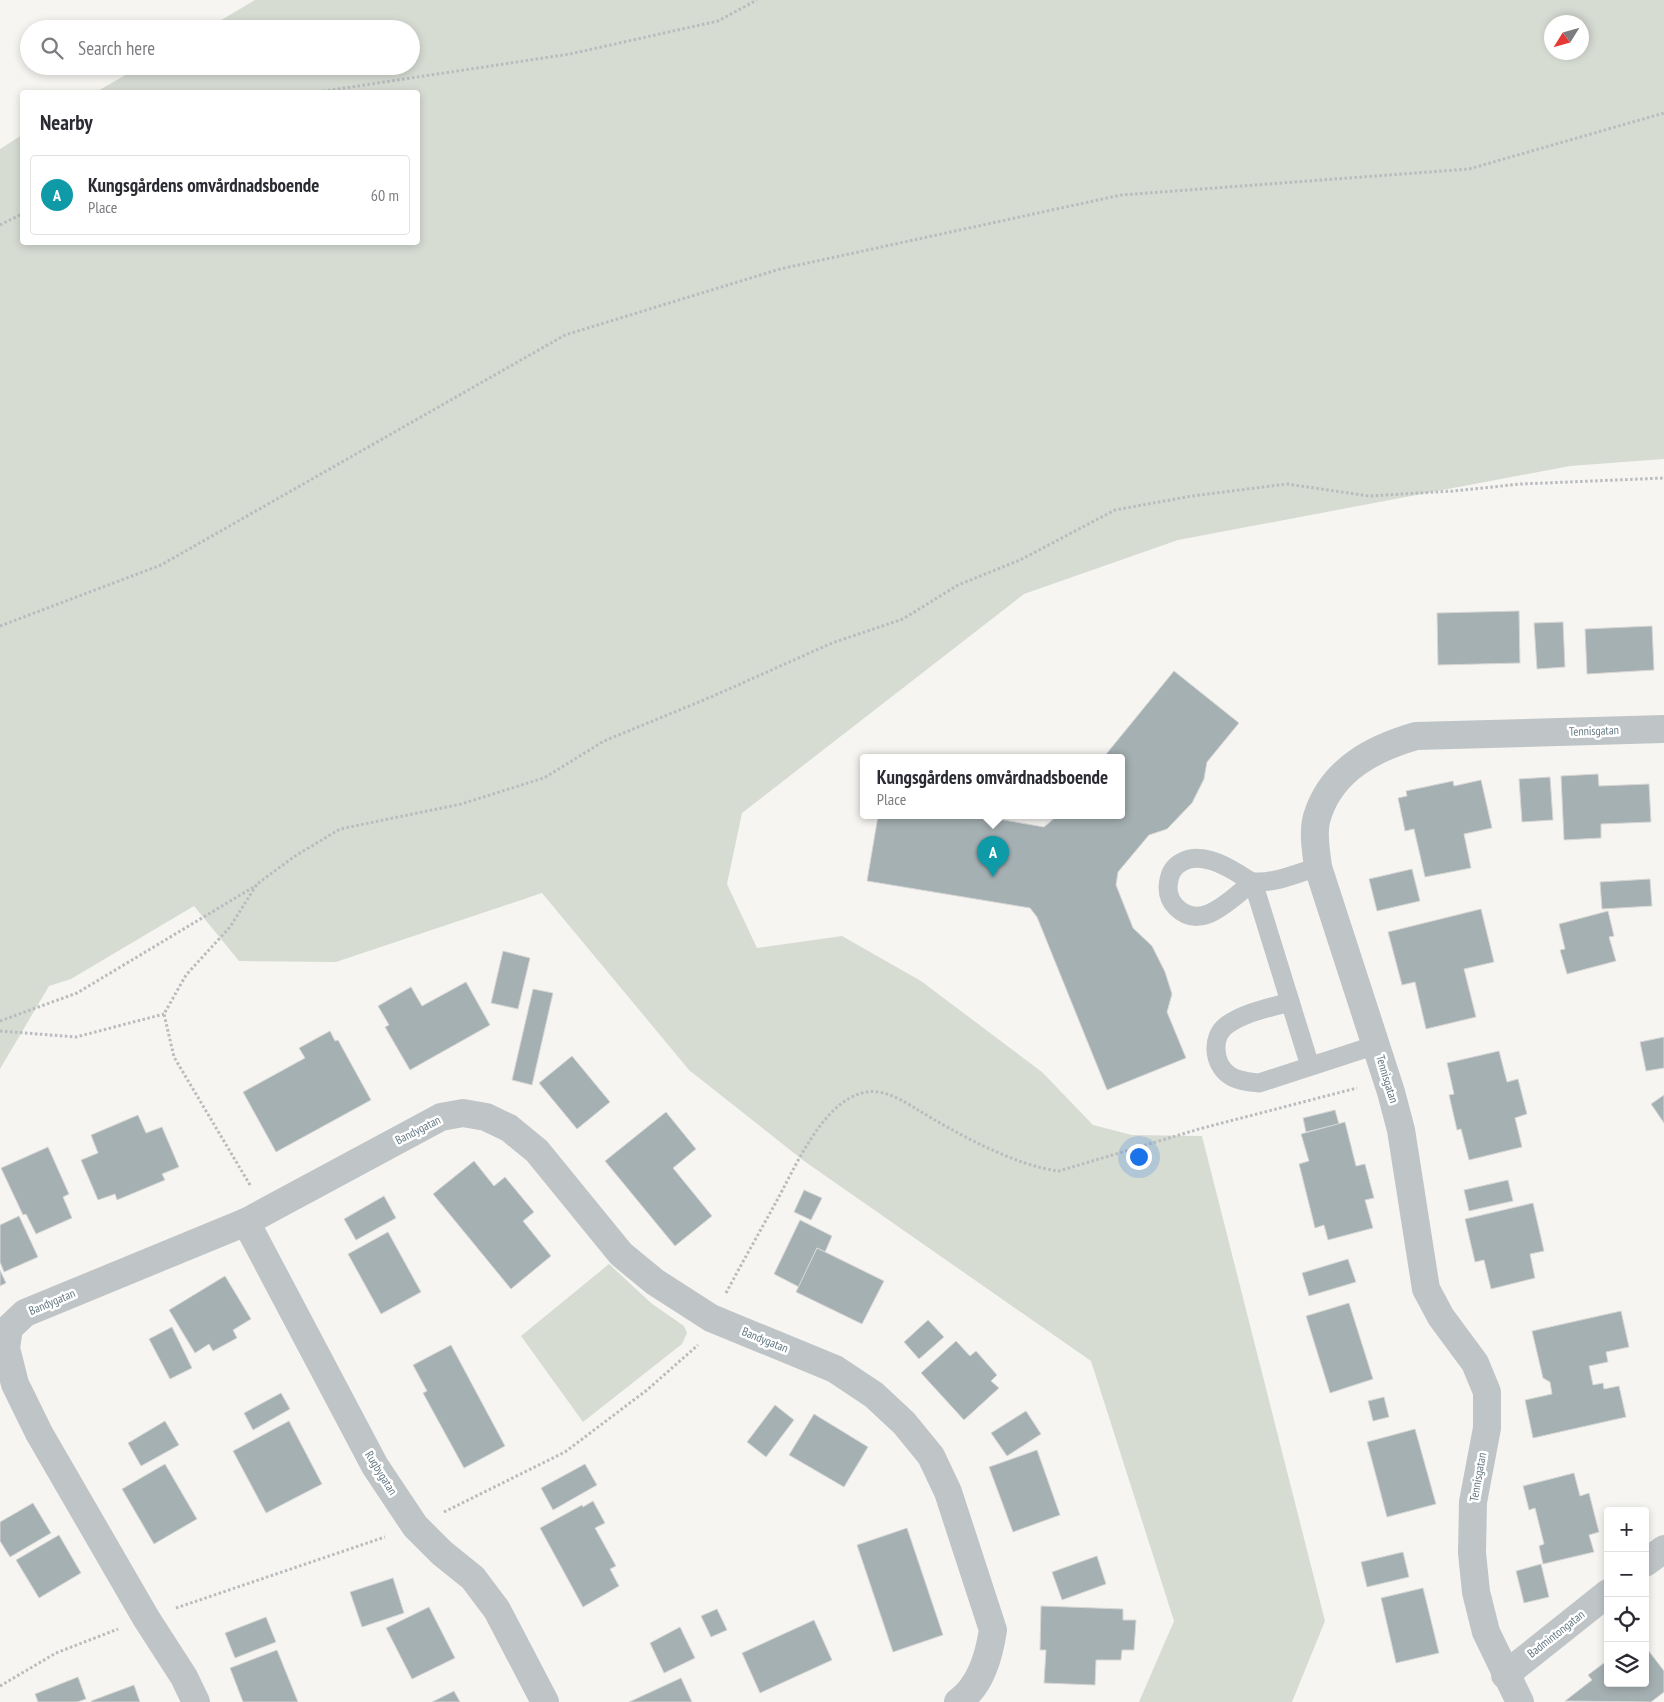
<!DOCTYPE html>
<html lang="en">
<head>
<meta charset="utf-8">
<style>
	:root { --surface:#fff; --page:#f7f7f7; --text:#2b2b33; --muted:#7c7c81; --line:#e1e1e2; --accent:#e23d25 }
	body { margin:0; font-family:"PT Sans Narrow",sans-serif; background:var(--page); color:var(--text) }
	.controls { position:absolute; right:15px; bottom:15px; display:grid; overflow:hidden; border-radius:5px; box-shadow:0 2px 8px #0003 }
	.controls button { width:45px; height:45px; display:grid; place-items:center; padding:0; border:0; border-bottom:1px solid var(--line); background:var(--surface); color:var(--text); font:25px sans-serif }
	.compass { position:absolute; left:1544px; top:15px; width:45px; height:45px; border-radius:50%; background:var(--surface); box-shadow:0 2px 8px #0003; rotate:233deg }
	.you { position:absolute; left:1138px; top:1156px; width:18px; height:18px; margin:-12px; border:4px solid #fff; border-radius:50%; background:#1a73e8; box-shadow:0 0 0 8px #1a73e833 }
	.badge { display:grid; place-items:center; width:32px; height:32px; border-radius:50%; background:var(--accent); color:#fff; font-size:16px; font-weight:700 }
	.pin { position:absolute; translate:-50% -41px; filter:drop-shadow(0 1px 2px #0008) }
	.pin::after { content:''; position:absolute; top:26px; width:18px; height:15px; background:inherit; clip-path:polygon(0 0,100% 0,50% 100%) }
	.popup { position:absolute; left:860px; top:754px; width:265px; height:65px; box-sizing:border-box; display:grid; place-content:center; border-radius:5px; background:var(--surface); filter:drop-shadow(0 1px 4px #0005); font-size:16px; white-space:nowrap; color:var(--muted) }
	.popup b { font-size:19px; color:var(--text) }
	.popup::after { content:''; position:absolute; left:50%; top:100%; margin-left:-10px; border:10px solid transparent; border-top-color:var(--surface) }
	.list { margin:0; padding:0; list-style:none }
	h2 { display:flex; justify-content:space-between; align-items:center; height:65px; margin:0; padding:0 20px; font-size:21px }
	h2 small { font-size:16px; font-weight:400; color:var(--muted) }
	.list li { display:grid; grid-template-columns:32px 1fr auto; gap:15px; align-items:center; box-sizing:border-box; height:80px; margin:0 10px 10px; padding:0 10px; border:1px solid var(--line); border-radius:5px }
	.list b { display:block; font-size:19px; white-space:nowrap }
	.list p { margin:0; font-size:16px; white-space:nowrap; color:var(--muted) }
	.list em { font-size:16px; font-style:normal; color:var(--muted) }
	.icon { flex:none; width:28px; height:28px; fill:none; stroke:currentColor; stroke-width:2; stroke-linecap:round; stroke-linejoin:round }
	.map { position:relative; flex:none; width:1664px; height:1702px; overflow:hidden }
	.search { position:absolute; background:var(--surface); box-shadow:0 2px 8px #0003; left:20px; top:20px; width:400px; height:55px; display:flex; align-items:center; gap:12px; box-sizing:border-box; padding:0 18px; border-radius:28px; color:var(--muted); font-size:19px }
	.panel { position:absolute; background:var(--surface); box-shadow:0 2px 8px #0003; left:20px; top:90px; width:400px; height:155px; border-radius:5px }
	.map>svg:first-child { display:block }
	.green { fill:#d7dcd3; fill-rule:evenodd }
	.building { fill:#a5b0b3; stroke:#d7d7d5 }
	.lines { fill:none; stroke-linecap:round; stroke-linejoin:round }
	.path { stroke:#b9bcbe; stroke-width:3; stroke-dasharray:2.5 2.5; stroke-linecap:butt }
	.lane { stroke:#bfc4c6; stroke-width:19 }
	.street { stroke:#bfc4c6; stroke-width:28 }
	.labels { text-anchor:middle; stroke-width:5; stroke-linejoin:round; paint-order:stroke }
	.street-label { font-size:12px; fill:#657983; stroke:#fff }
</style>
</head>
<body>
<div class="map">
<svg width="1664" height="1702" viewBox="0 0 1664 1702">
	<rect width="100%" height="100%" fill="#f6f5f2"/>
	<g class="green">
		<path d="M255 0H1664V459L1570 466 1178 540 1024 594 742 813 727 884 757 948 842 936 921 981 1042 1072 1093 1125 1132 1135 1202 1136 1325 1621 1292 1702H1139L1174 1621 1091 1361 804 1161 689 1070 542 893 336 962 239 961 194 906 71 979 49 986 0 1069V149L22 135V242H418V92H96L141 66H411V29H206ZM1552 22H1582V52H1552Z"/>
		<path d="M609 1264 651 1303 684 1326 687 1333 682 1344 583 1422 521 1336Z"/>
	</g>
	<g class="building">
		<path d="M1519 611 1520 663 1438 665 1437 613Z"/>
		<path d="M1563 622 1565 667 1537 669 1534 623Z"/>
		<path d="M1652 626 1654 670 1587 674 1585 629Z"/>
		<path d="M1174 671 1239 723 1207 762 1204 779 1192 803 1167 829 1149 835 1118 872 1116 885 1133 928 1152 946 1165 972 1172 994 1167 1012 1186 1058 1107 1090 1037 917 1030 908 867 881 878 816H995L998 819 1044 827 1057 816H1122V758H1103Z"/>
		<path d="M1598 774 1599 786 1649 784 1651 822 1601 824V838L1564 840 1561 776Z"/>
		<path d="M1550 777 1553 820 1522 822 1519 779Z"/>
		<path d="M1481 780 1492 828 1464 834 1471 868 1425 877 1414 829 1405 831 1398 798 1407 796 1406 791 1453 781 1454 786Z"/>
		<path d="M1412 869 1420 901 1377 911 1369 879Z"/>
		<path d="M1650 879 1652 906 1602 909 1600 882Z"/>
		<path d="M1481 909 1494 962 1464 969 1476 1017 1426 1029 1415 982 1402 985 1388 932Z"/>
		<path d="M1608 911 1614 936 1609 937 1616 961 1567 974 1560 950 1565 949 1559 924Z"/>
		<path d="M503 951 530 958 518 1009 491 1003Z"/>
		<path d="M466 982 490 1025 410 1070 385 1027 389 1025 378 1006 411 987 422 1006Z"/>
		<path d="M533 989 553 993 532 1085 512 1080Z"/>
		<path d="M330 1031 335 1041 338 1040 371 1100 276 1152 243 1092 305 1058 299 1048Z"/>
		<path d="M1664 1037V1068L1646 1071 1640 1042Z"/>
		<path d="M1499 1051 1507 1082 1518 1079 1527 1114 1515 1118 1522 1147 1469 1160 1461 1129 1457 1130 1449 1095 1454 1094 1447 1063Z"/>
		<path d="M572 1056 610 1102 577 1129 539 1083Z"/>
		<path d="M1664 1095V1123L1651 1104Z"/>
		<path d="M1335 1110 1339 1124 1306 1132 1303 1118Z"/>
		<path d="M666 1112 696 1149 673 1168 712 1216 675 1246 605 1161Z"/>
		<path d="M138 1115 146 1133 162 1127 179 1167 162 1174 165 1180 117 1200 115 1194 98 1200 81 1160 98 1153 91 1135Z"/>
		<path d="M1345 1122 1356 1166 1365 1164 1374 1198 1365 1200 1373 1228 1328 1240 1324 1225 1315 1228 1299 1164 1309 1161 1301 1134Z"/>
		<path d="M48 1147 69 1194 63 1197 72 1218 36 1234 26 1214 23 1215 1 1168Z"/>
		<path d="M474 1161 494 1186 505 1177 534 1212 523 1221 551 1256 511 1289 433 1194Z"/>
		<path d="M1508 1180 1513 1201 1469 1211 1464 1190Z"/>
		<path d="M804 1190 822 1198 811 1220 794 1212Z"/>
		<path d="M384 1196 396 1218 356 1240 344 1219Z"/>
		<path d="M1533 1203 1544 1251 1530 1254 1535 1278 1491 1289 1484 1260 1475 1262 1465 1219Z"/>
		<path d="M19 1216 38 1257 4 1272 0 1262V1225Z"/>
		<path d="M800 1220 832 1236 825 1252 817 1248 799 1287 774 1274Z"/>
		<path d="M388 1232 421 1292 381 1314 348 1254Z"/>
		<path d="M817 1248 884 1281 862 1324 796 1292Z"/>
		<path d="M1348 1259 1356 1282 1309 1296 1302 1273Z"/>
		<path d="M0 1270 6 1283 0 1286Z"/>
		<path d="M225 1276 251 1319 233 1330 237 1338 213 1351 209 1344 195 1353 169 1310Z"/>
		<path d="M1349 1303 1373 1379 1330 1393 1306 1316Z"/>
		<path d="M1621 1311 1629 1347 1606 1352 1608 1362 1589 1366 1593 1385 1603 1383 1604 1389 1619 1386 1626 1417 1533 1438 1525 1400 1552 1394 1550 1382 1543 1378 1532 1331Z"/>
		<path d="M928 1320 944 1337 919 1359 904 1342Z"/>
		<path d="M172 1327 192 1368 170 1379 149 1339Z"/>
		<path d="M956 1341 970 1356 976 1351 997 1375 991 1381 999 1388 964 1420 921 1373Z"/>
		<path d="M451 1345 505 1446 464 1468 423 1393 427 1391 413 1365Z"/>
		<path d="M281 1393 290 1409 253 1430 244 1413Z"/>
		<path d="M1384 1397 1389 1417 1373 1421 1368 1401Z"/>
		<path d="M775 1405 794 1420 766 1457 747 1442Z"/>
		<path d="M1026 1411 1041 1434 1007 1456 991 1433Z"/>
		<path d="M814 1414 868 1447 844 1487 789 1455Z"/>
		<path d="M165 1421 179 1445 141 1466 128 1443Z"/>
		<path d="M289 1421 322 1484 266 1513 233 1451Z"/>
		<path d="M1415 1429 1436 1504 1387 1517 1367 1442Z"/>
		<path d="M1037 1450 1060 1515 1013 1532 989 1467Z"/>
		<path d="M165 1464 197 1519 154 1544 122 1489Z"/>
		<path d="M585 1464 597 1485 553 1510 541 1488Z"/>
		<path d="M1574 1473 1580 1496 1589 1493 1599 1532 1589 1535 1594 1552 1543 1564 1539 1546 1544 1544 1535 1508 1529 1510 1523 1486Z"/>
		<path d="M593 1501 605 1523 595 1528 616 1566 610 1569 619 1586 583 1607 540 1528 582 1505 583 1507Z"/>
		<path d="M33 1503 51 1533 10 1557 0 1541V1522Z"/>
		<path d="M907 1528 943 1635 893 1652 857 1545Z"/>
		<path d="M59 1535 81 1573 39 1598 16 1560Z"/>
		<path d="M1403 1552 1409 1577 1367 1587 1361 1562Z"/>
		<path d="M1097 1556 1106 1584 1062 1600 1052 1572Z"/>
		<path d="M1541 1564 1549 1597 1524 1603 1516 1571Z"/>
		<path d="M393 1578 404 1613 362 1627 350 1592Z"/>
		<path d="M1423 1588 1439 1653 1396 1663 1381 1598Z"/>
		<path d="M1041 1606 1123 1609V1620H1136L1134 1650H1122L1121 1660H1096L1095 1685 1044 1683 1046 1650H1040Z"/>
		<path d="M429 1607 455 1658 412 1679 386 1628Z"/>
		<path d="M717 1609 727 1630 711 1637 701 1616Z"/>
		<path d="M266 1617 276 1642 235 1658 225 1633Z"/>
		<path d="M814 1620 832 1660 760 1693 742 1653Z"/>
		<path d="M680 1627 695 1658 664 1673 650 1643Z"/>
		<path d="M1645 1646 1664 1671V1692L1651 1702 1565 1701 1592 1680 1588 1675 1608 1660V1683H1645Z"/>
		<path d="M277 1650 298 1702H243L230 1668Z"/>
		<path d="M78 1677 86 1699 77 1702H38L35 1694Z"/>
		<path d="M681 1678 692 1702H629Z"/>
		<path d="M134 1685 140 1702H92L91 1701Z"/>
		<path d="M454 1691 460 1702H432Z"/>
	</g>
	<g class="lines">
		<g class="path">
			<path d="M318 92 570 54 718 21 757 0"/>
			<path d="M0 225 22 214"/>
			<path d="M0 626 161 565 565 335 780 269 1121 195 1469 169 1664 113"/>
			<path d="M0 1021 77 993 257 885"/>
			<path d="M0 1031 76 1037 164 1014"/>
			<path d="M250 1185 174 1057 164 1014 186 975 230 927 257 884 295 856 340 829 461 804 544 778 604 741 711 697 832 643 903 619 958 585 1020 560 1115 510 1192 496 1287 484 1369 496 1453 491 1521 484 1664 478"/>
			<path d="M726 1293C742 1263 759 1233 775 1204 794 1170 821 1104 862 1093 881 1087 902 1100 918 1110 956 1133 1015 1166 1059 1171L1199 1129 1357 1088"/>
			<path d="M444 1512 565 1452 647 1390 698 1345"/>
			<path d="M176 1608 385 1537"/>
			<path d="M0 1686 56 1653 118 1629"/>
		</g>
		<g class="lane">
			<path d="M1290 1002C1269 1008 1245 1012 1227 1025 1211 1036 1213 1064 1229 1075 1237 1081 1249 1082 1259 1083L1376 1045"/>
			<path d="M1310 1066 1253 882C1231 898 1202 933 1176 907 1171 902 1168 894 1168 887 1169 875 1172 867 1182 862 1200 852 1223 864 1239 874 1244 877 1250 882 1255 882 1276 883 1298 873 1318 867"/>
		</g>
		<g class="street">
			<path d="M246 1222 375 1466 415 1526 442 1553 473 1578 497 1610 545 1702"/>
			<path d="M1645 1563 1664 1549"/>
			<path d="M1505 1675 1608 1593"/>
			<path d="M196 1702 184 1677 146 1618 39 1433 15 1384 6 1348 9 1328 25 1313 246 1222 441 1117 463 1113 486 1117 509 1128 537 1151 621 1254 655 1282 711 1318 835 1369 874 1395 904 1423 931 1456 948 1492 993 1630C989 1656 981 1686 958 1702"/>
			<path d="M1520 1702 1486 1632 1476 1592 1472 1553 1473 1502 1487 1428V1392L1475 1363 1441 1317 1426 1289 1401 1130 1391 1092 1318 867C1316 850 1312 830 1318 814 1333 769 1374 748 1416 736L1664 729"/>
		</g>
	</g>
	<g class="labels">
		<g class="street-label">
			<text transform="translate(1594 731) rotate(-2)" y="4">Tennisgatan</text>
			<text transform="translate(1387 1079) rotate(73)" y="4">Tennisgatan</text>
			<text transform="translate(418 1130) rotate(-27)" y="4">Bandygatan</text>
			<text transform="translate(52 1302) rotate(-23)" y="4">Bandygatan</text>
			<text transform="translate(765 1340) rotate(22)" y="4">Bandygatan</text>
			<text transform="translate(381 1473) rotate(58)" y="4">Rugbygatan</text>
			<text transform="translate(1478 1477) rotate(-80)" y="4">Tennisgatan</text>
			<text transform="translate(1556 1634) rotate(-38)" y="4">Badmintongatan</text>
		</g>
	</g>
</svg>
<div class="controls">
<button>+</button>
<button>−</button>
<button><svg class="icon" aria-label="locate" viewBox="0 0 24 24"><circle cx="12" cy="12" r="6"/><path d="M12 2v4M12 18v4M2 12h4M18 12h4"/></svg></button>
<button><svg class="icon" aria-label="layers" viewBox="0 0 24 24"><path d="M12 4l9 5-9 5-9-5zM3 14l9 5 9-5"/></svg></button>
</div>
<svg class="compass" viewBox="-18 -18 36 36"><path d="M0-13l5 13h-10z" fill="#e53935"/><path d="M0 13l5-13h-10z" fill="#7c7c81"/></svg>
<div class="you"></div>
<div class="pin badge" style="left:993px;top:877px;background:#0f9aa8">A</div>
<div class="popup"><b>Kungsgårdens omvårdnadsboende</b>Place</div>
<div class="search"><svg class="icon" aria-label="search" viewBox="0 0 24 24"><circle cx="10" cy="10" r="6"/><path d="M15 15l6 6"/></svg>Search here</div>
<section class="panel">
<h2>Nearby<small></small></h2>
<ul class="list">
<li><span class="badge" style="background:#0f9aa8">A</span><div><b>Kungsgårdens omvårdnadsboende</b><p>Place</p></div><em>60 m</em></li>
</ul>
</section>
</div>
</body>
</html>
